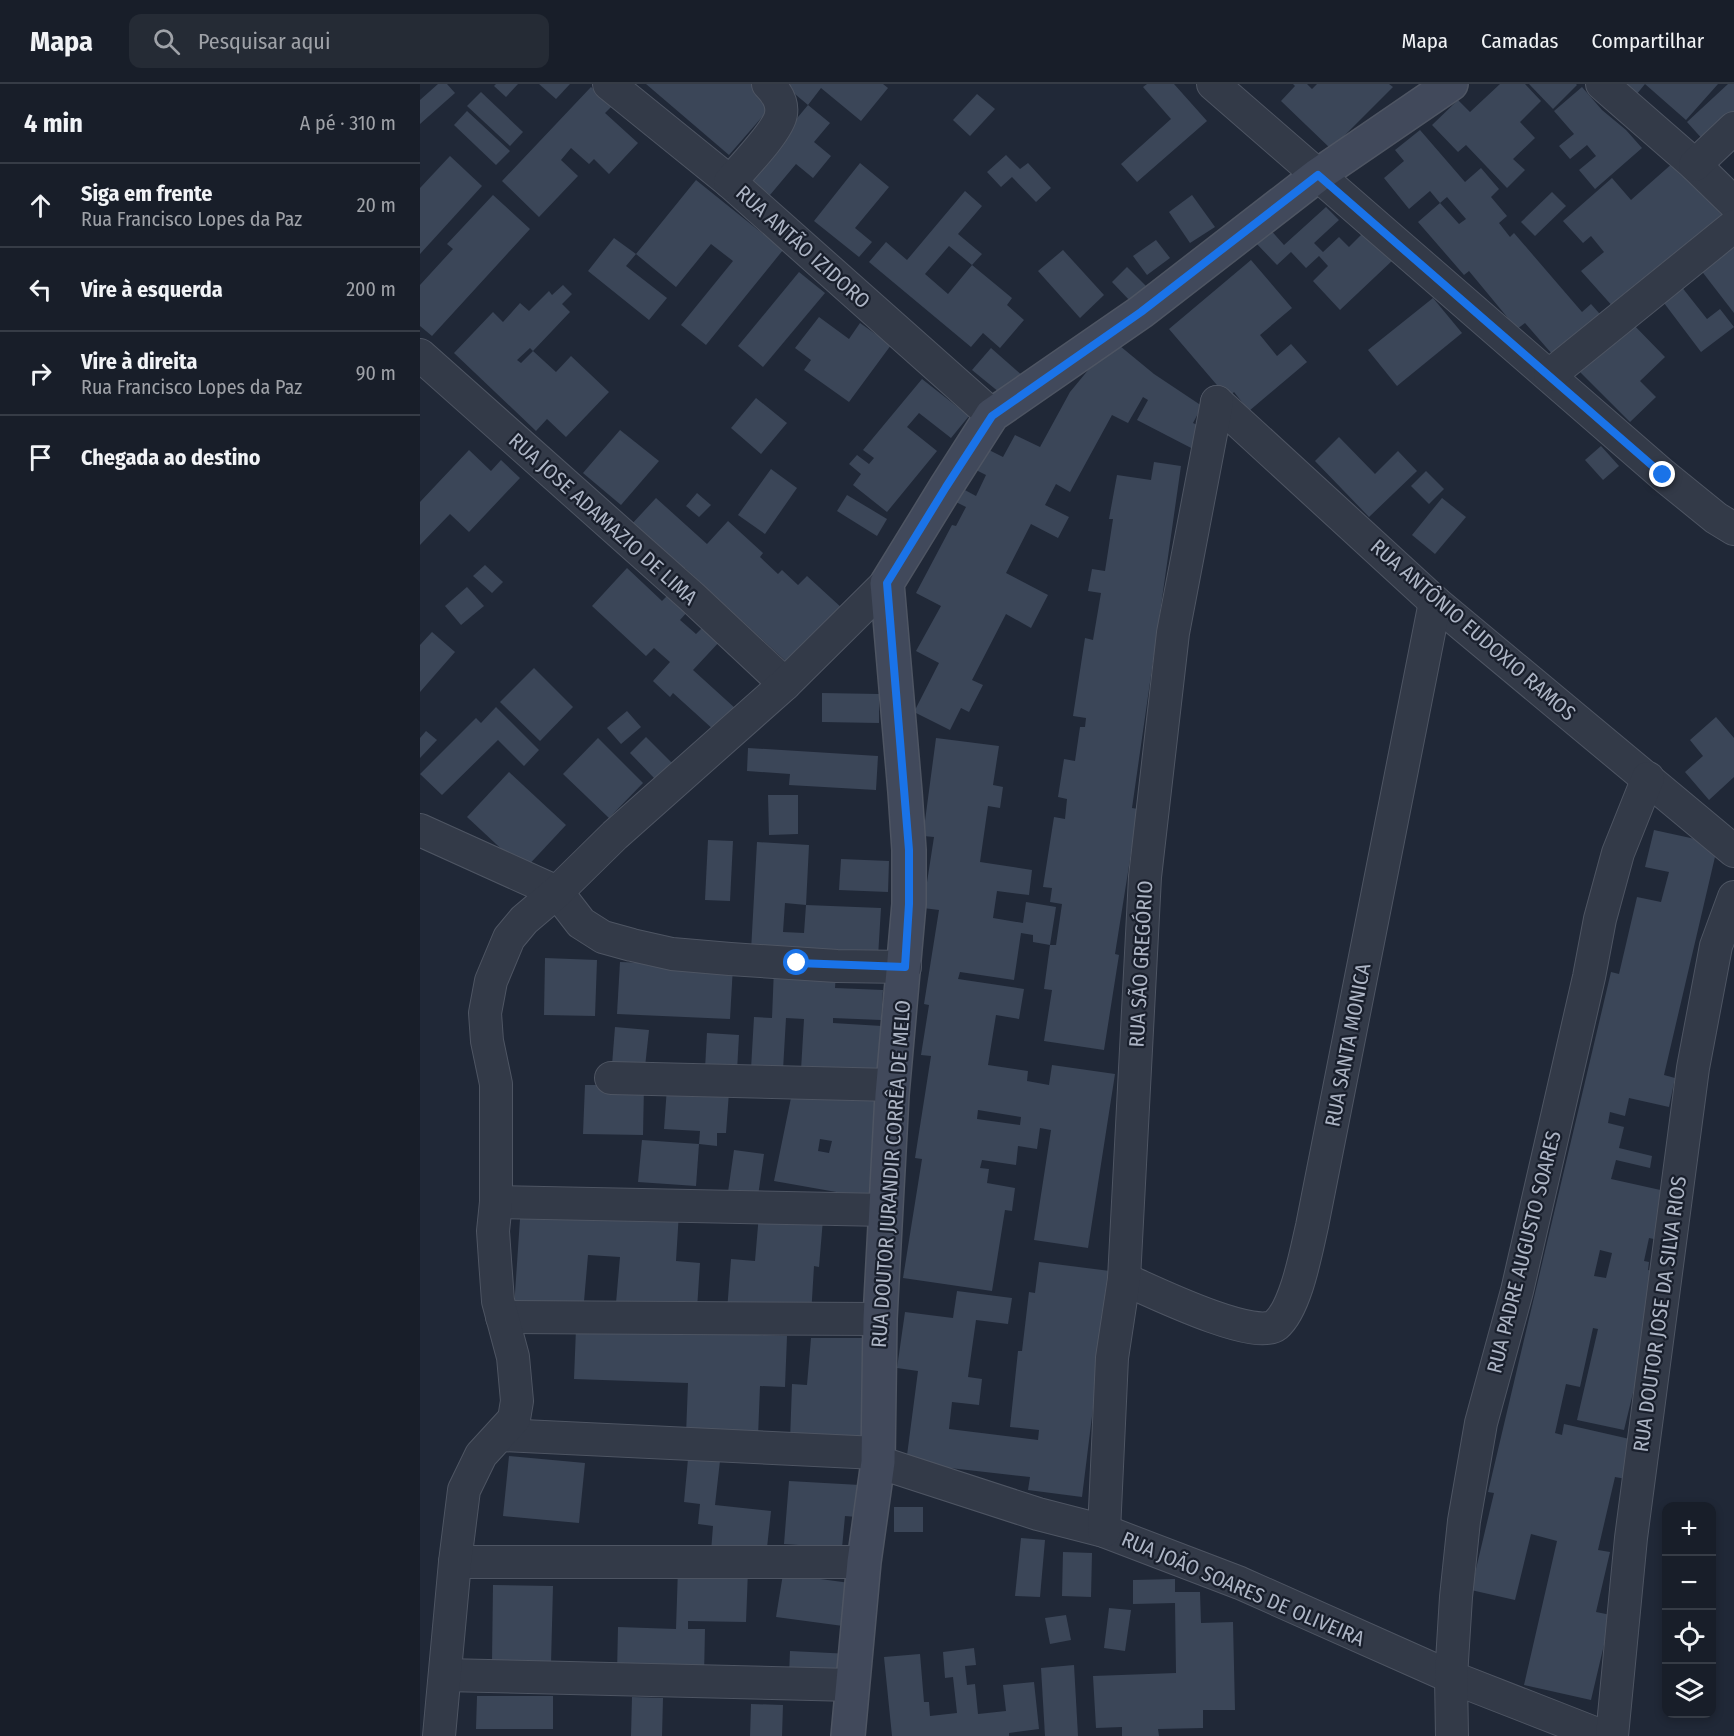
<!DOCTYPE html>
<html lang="pt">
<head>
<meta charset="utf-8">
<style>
	:root { --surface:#181e29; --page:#252b35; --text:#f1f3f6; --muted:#9fa2a8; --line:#363c46 }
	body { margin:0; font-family:"Fira Sans Condensed",sans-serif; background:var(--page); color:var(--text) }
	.controls { position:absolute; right:18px; bottom:18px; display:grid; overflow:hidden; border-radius:12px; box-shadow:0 3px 9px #0003 }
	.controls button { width:54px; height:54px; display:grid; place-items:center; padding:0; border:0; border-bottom:2px solid var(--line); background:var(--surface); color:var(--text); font:30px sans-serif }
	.stop { position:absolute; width:18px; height:18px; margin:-14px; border:4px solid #1a73e8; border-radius:50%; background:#fff }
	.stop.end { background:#1a73e8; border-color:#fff; box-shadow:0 2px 6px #0008 }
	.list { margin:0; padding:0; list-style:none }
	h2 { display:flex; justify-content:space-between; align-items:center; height:78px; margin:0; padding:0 24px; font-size:26px }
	h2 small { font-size:20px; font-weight:400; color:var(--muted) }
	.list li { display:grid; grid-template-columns:39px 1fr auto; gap:18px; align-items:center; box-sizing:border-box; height:84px; padding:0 24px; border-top:2px solid var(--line) }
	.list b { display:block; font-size:22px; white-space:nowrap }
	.list p { margin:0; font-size:20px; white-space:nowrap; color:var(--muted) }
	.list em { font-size:20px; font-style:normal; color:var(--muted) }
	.icon { flex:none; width:33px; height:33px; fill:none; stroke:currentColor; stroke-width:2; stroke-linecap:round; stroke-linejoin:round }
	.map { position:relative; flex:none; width:1314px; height:1652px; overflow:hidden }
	header { display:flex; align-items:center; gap:36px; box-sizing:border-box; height:84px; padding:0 30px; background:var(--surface); border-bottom:2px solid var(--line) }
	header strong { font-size:28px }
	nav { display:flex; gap:33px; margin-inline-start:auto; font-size:21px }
	.search { width:420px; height:54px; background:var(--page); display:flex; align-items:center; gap:15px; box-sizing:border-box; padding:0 21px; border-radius:12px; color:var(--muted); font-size:22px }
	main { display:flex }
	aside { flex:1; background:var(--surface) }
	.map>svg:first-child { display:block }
	.building { fill:#3b4658; fill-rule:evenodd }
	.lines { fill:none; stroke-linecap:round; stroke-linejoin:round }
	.street-casing { stroke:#4e5563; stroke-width:34 }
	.secondary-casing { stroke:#4e5563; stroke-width:36 }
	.street { stroke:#333a48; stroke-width:32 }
	.secondary { stroke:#41495b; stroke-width:33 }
	.route { stroke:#1a73e8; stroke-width:8 }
	.labels { text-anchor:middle; stroke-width:4.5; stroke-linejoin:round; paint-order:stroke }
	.street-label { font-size:21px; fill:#adb5c5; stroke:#191f2c }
</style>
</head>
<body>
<header>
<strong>Mapa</strong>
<div class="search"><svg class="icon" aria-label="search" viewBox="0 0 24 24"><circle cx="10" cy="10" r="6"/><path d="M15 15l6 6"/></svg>Pesquisar aqui</div>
<nav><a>Mapa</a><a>Camadas</a><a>Compartilhar</a></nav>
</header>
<main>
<aside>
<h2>4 min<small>A pé · 310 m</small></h2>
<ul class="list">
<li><svg class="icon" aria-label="ahead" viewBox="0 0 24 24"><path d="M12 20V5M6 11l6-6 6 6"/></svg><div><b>Siga em frente</b><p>Rua Francisco Lopes da Paz</p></div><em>20 m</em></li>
<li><svg class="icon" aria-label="left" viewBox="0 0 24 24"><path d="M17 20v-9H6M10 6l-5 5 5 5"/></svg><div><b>Vire à esquerda</b></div><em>200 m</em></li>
<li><svg class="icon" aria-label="right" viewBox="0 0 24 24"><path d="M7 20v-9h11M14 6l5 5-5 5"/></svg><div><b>Vire à direita</b><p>Rua Francisco Lopes da Paz</p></div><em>90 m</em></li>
<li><svg class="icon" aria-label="arrive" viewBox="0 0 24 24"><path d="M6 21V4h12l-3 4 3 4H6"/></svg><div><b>Chegada ao destino</b></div></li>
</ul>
</aside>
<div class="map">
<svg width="1314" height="1652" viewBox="0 0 1314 1652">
	<rect width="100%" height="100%" fill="#202837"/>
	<g class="building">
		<path d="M18 0H27L35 9 0 40V16Z"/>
		<path d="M76 0H98L86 13 74 2Z"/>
		<path d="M119 0H150L136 15Z"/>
		<path d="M226 0H337L356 17 309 71Z"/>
		<path d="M363 0H463L468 4 441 37 401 4 388 21Z"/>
		<path d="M727 0H754L787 37 717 98 701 80 751 35 723 3Z"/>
		<path d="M873 0H887L892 5 897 0H969L973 3 911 65 861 17 875 2Z"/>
		<path d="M1080 0H1105L1121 17 1100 38 1115 54 1093 75 1105 86 1087 104 1046 61 1038 68 1012 41 1038 16 1050 28Z"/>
		<path d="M1109 0H1156L1157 1 1133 25Z"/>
		<path d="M1202 0H1298L1266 36 1225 0 1216 11Z"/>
		<path d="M1308 0H1314V32L1285 58 1267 38Z"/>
		<path d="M171 3 192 22 185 29 218 59 189 90 174 75 169 80 151 64 141 76 158 92 119 133 82 97Z"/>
		<path d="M1162 3 1182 26 1206 46 1222 64 1175 105 1159 86 1176 72 1167 61 1150 75 1139 62 1154 50 1134 27Z"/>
		<path d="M61 8 103 48 90 62 47 22Z"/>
		<path d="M557 10 575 25 550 52 533 36Z"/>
		<path d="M388 21 410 39 394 58 411 72 393 94 376 80 350 111 328 93Z"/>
		<path d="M47 27 90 67 76 81 34 41Z"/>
		<path d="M1000 46 1045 98 1061 84 1079 105 1071 113 1087 132 1079 139 1090 153 1094 149 1162 228 1171 220 1186 237 1139 278 1105 239 1097 245 1049 187 1044 191 998 138 1020 119 1039 140 1046 135 1027 113 1020 119 1010 107 989 125 964 94 984 77 975 66Z"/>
		<path d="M586 71 600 85 608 79 631 104 616 118 592 93 581 103 567 88Z"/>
		<path d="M30 72 62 102 0 170V104Z"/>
		<path d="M1254 78 1302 131 1195 225 1161 187 1184 168 1171 152 1163 159 1143 137 1192 94 1211 116Z"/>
		<path d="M440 79 469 103 435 144 452 158 439 173 394 137Z"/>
		<path d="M276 96 363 166 286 261 261 241 313 177 291 160 256 203 216 170 206 182 247 214 229 236 168 187 194 154 216 170Z"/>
		<path d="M545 107 562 122 538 150 562 170 552 181 529 162 505 190 528 210 552 181 592 214 587 221 604 236 580 264 563 249 551 263 449 178 466 158 487 176Z"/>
		<path d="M1132 108 1146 122 1115 152 1101 138Z"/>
		<path d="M73 111 110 145 12 252 0 242V201L33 165 27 160Z"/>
		<path d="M772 111 795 143 770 159 749 128Z"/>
		<path d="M906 123 919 136 894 159 903 168 919 153 929 163 946 146 974 175 920 226 893 197 908 182 899 172 886 184 871 168 857 181 835 158 849 144 864 161Z"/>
		<path d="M1314 152V229L1277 181Z"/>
		<path d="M736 156 750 174 727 191 713 172Z"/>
		<path d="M643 166 684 211 660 234 618 187Z"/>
		<path d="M831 176 872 224 840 251 857 272 871 260 887 278 829 327 814 308 808 314 749 245Z"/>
		<path d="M707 183 728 204 712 219 692 198Z"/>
		<path d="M379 188 405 209 343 283 318 262Z"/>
		<path d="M1257 197 1287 235 1300 225 1314 243 1281 268 1238 211Z"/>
		<path d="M143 201 152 210 142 220 150 228 113 267 110 264 97 276 101 279 113 267 136 288 151 272 189 308 146 353 127 335 116 347 34 269 73 228 83 238 100 219 109 227 129 207 132 211Z"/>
		<path d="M1013 214 1042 249 977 302 948 266Z"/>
		<path d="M399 233 429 255 440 239 471 261 429 318 384 286 391 276 375 264Z"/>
		<path d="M1208 235 1245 273 1220 297 1236 313 1210 338 1157 285Z"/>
		<path d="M700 262 734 290 782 322 773 339 786 345 775 366 717 336 728 316 723 313 708 339 692 331 650 408 636 400 625 421 649 433 638 454 611 440 586 489 628 511 611 544 586 530 552 596 563 601 549 628 541 624 530 646 494 628 519 579 496 567 521 522 496 509 532 441 536 442 546 423 536 418 543 405 556 412 566 391 550 383 561 362 583 373 595 351 620 363 650 308 669 285Z"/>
		<path d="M571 264 603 292 585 313 552 286Z"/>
		<path d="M502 295 549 332 531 354 499 329 487 343 517 367 467 428 433 401 441 390 429 380 437 371 449 380 454 374 443 366Z"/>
		<path d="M336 314 367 339 341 370 311 344Z"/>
		<path d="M200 346 239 377 201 421 163 389Z"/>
		<path d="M919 353 955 390 978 367 997 387 949 433 895 377Z"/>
		<path d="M1181 362 1199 382 1183 396 1165 376Z"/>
		<path d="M49 366 71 387 81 376 100 394 49 448 30 430 0 461V418Z"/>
		<path d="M734 378 761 382 712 724 718 725 695 870 699 871 684 966 624 957 632 906 624 905 630 861H636L642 820 630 818 632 804 623 803 634 733 645 735 647 715 638 713 644 675 655 677 660 643H665L666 634 653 632 665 554 673 556 681 509 668 507 672 485 685 487 693 435H689L697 391 731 396Z"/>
		<path d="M351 385 377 404 345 450 318 431Z"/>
		<path d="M1006 387 1024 405 1009 420 991 402Z"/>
		<path d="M277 409 291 421 279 433 266 422Z"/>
		<path d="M427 411 467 435 457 452 417 427Z"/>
		<path d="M236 414 287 460 308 437 343 469 340 473 358 490 362 486 378 501 387 492 423 525 370 581 265 484 262 488 211 441Z"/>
		<path d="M1022 414 1046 433 1015 470 992 451Z"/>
		<path d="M65 481 83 498 72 509 53 492Z"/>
		<path d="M207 484 242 517 250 509 268 527 260 536 276 550 285 541 301 556 273 586 316 625 295 647 253 609 250 613 233 597 250 578 234 564 226 572 172 522Z"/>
		<path d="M47 503 64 522 41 541 25 522Z"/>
		<path d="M12 548 35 568 0 608V561Z"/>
		<path d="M114 584 153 623 120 657 80 618Z"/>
		<path d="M402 609 459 610V639L402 638Z"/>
		<path d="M76 623 119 666 104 682 78 656 22 711 0 690 56 634 61 639Z"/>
		<path d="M207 627 221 643 201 660 187 644Z"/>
		<path d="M1296 633 1314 654V693L1289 716 1265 688 1283 672 1270 656Z"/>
		<path d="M6 647 17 656 0 674V654Z"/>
		<path d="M226 653 252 679 235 695 210 669Z"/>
		<path d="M178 654 223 699 189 734 143 690Z"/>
		<path d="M516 654 579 662 573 701 583 703 580 724 568 722 560 778 612 786 609 811 577 807 573 834 603 839 606 818 636 823 630 861 613 858V851L601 849 594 896 540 888 538 895 604 905 599 935 576 931 568 981 608 987 607 997 629 1001 632 981 695 990 668 1164 614 1156 631 1046 620 1044 617 1065 598 1062 596 1081 562 1076 560 1084 569 1085 567 1099 595 1104 592 1127 585 1126 572 1207 483 1194 502 1075 495 1074 511 972 501 971 509 921 504 920 519 826 503 824 514 753 503 752ZM558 1026 601 1033 600 1041 557 1035Z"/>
		<path d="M328 664 458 672 456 706 369 701 370 690 327 687Z"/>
		<path d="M89 688 146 741 104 786 47 733Z"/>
		<path d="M348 711H378V750L349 751Z"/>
		<path d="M1234 746 1298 760 1244 991 1255 994 1249 1023 1209 1014 1205 1032 1190 1028 1188 1039 1204 1043 1199 1064 1232 1072 1230 1084 1196 1076 1191 1095 1245 1107 1234 1155 1229 1154 1224 1177 1229 1178 1228 1186 1242 1189 1204 1346 1157 1336 1178 1245 1173 1244 1160 1303 1146 1300 1135 1349 1142 1351 1144 1340 1214 1356 1206 1395 1195 1393 1178 1466 1190 1468 1176 1528 1191 1531 1171 1616 1104 1601 1137 1457 1111 1450 1095 1516 1051 1506 1074 1409 1068 1408 1191 888 1199 890 1217 813 1241 818 1249 788 1225 783ZM1180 1166 1192 1169 1186 1194 1174 1192Z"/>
		<path d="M288 756 313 757 310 817 285 816Z"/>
		<path d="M337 758 389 761 386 821 461 824 458 873 331 867ZM365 819 386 821 384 849 363 848Z"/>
		<path d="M421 775 469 777 468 808 419 806Z"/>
		<path d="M125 874 177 876 175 932 124 931Z"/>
		<path d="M200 878 313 882 310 935 197 930Z"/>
		<path d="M354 884 416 888 415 904 463 906 461 936 413 934V939L462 942 459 990 381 986 384 935 366 934 363 986 331 985 334 933 352 934Z"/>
		<path d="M195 943 229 946 225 983 192 981Z"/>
		<path d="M287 949 319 951 317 987 285 985Z"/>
		<path d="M165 1001H224L223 1051 163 1050Z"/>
		<path d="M247 1003 309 1008 306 1049H297V1062L279 1060 280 1047 244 1045Z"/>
		<path d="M373 1004 465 1005 450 1114 354 1097ZM400 1055 412 1057 409 1069 398 1067Z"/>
		<path d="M222 1056 279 1060 276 1102 218 1098Z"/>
		<path d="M314 1066 344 1070 338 1112 308 1108Z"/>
		<path d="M101 1120 259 1128 256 1177 280 1179 277 1225 196 1219 200 1173 168 1171 163 1229 94 1224Z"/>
		<path d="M339 1130 403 1135 399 1183 394 1182 391 1232 307 1227 311 1175 335 1177Z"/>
		<path d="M619 1178 690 1187 662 1413 608 1406 610 1393 486 1379 498 1287 477 1284 485 1228 533 1234 537 1207 592 1214 588 1240 556 1236 548 1293 562 1295 559 1321 532 1318 529 1345 618 1356 619 1346 590 1343 598 1267H602L609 1208 615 1209Z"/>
		<path d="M156 1244 367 1252 365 1303 340 1302 338 1353 266 1351 268 1299 154 1295Z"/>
		<path d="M391 1254H451L447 1361 370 1357 372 1300 387 1301Z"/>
		<path d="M269 1364 301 1368 295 1421 351 1427 346 1473 291 1468 293 1442 278 1440 280 1420 264 1418Z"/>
		<path d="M89 1372 165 1379 159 1439 83 1432Z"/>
		<path d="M369 1397 440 1401 437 1433 425 1432 422 1464 364 1460Z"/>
		<rect x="474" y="1423" width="29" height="25"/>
		<path d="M601 1454 625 1456 620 1513 595 1512Z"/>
		<path d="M643 1468 672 1469 671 1513 642 1512Z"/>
		<path d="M258 1484 328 1486 326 1538 268 1537V1545H285L284 1592 197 1590 198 1543 256 1545Z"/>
		<path d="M363 1490 430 1499 423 1542 356 1533Z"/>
		<path d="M755 1495V1508H780L781 1539 813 1538 815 1626H783V1644L738 1645 739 1652H702V1643L676 1644 673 1592 756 1589 755 1519 713 1520V1496Z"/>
		<path d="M73 1501 133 1502 131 1580 72 1579Z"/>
		<path d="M689 1524 711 1526 705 1567 684 1564Z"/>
		<path d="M646 1531 651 1556 630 1560 625 1534Z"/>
		<path d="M554 1564 556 1581 545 1582 547 1601 555 1600 558 1630 586 1627 583 1601 614 1598 619 1645 589 1649V1652H472L464 1573 500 1570 504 1618H509L510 1632 537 1629 533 1593 525 1594 523 1568Z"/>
		<path d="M370 1567 431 1570 429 1595 369 1592Z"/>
		<path d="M654 1581 658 1652H625L621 1584Z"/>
		<path d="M57 1612H133V1645H56Z"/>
		<path d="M212 1613 243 1614 242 1652H211Z"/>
		<path d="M331 1620 363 1621 362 1652H330Z"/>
	</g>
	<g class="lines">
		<defs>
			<g id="street">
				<path d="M189 0 310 98 572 331"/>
				<path d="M793 0 1243 391 1296 434 1314 445"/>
				<path d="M1182 0 1275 81 1314 119"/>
				<path d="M1275 81 1314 44"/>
				<path d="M310 98C322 84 359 46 361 30 363 18 356 8 348 0"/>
				<path d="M0 271 272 513 365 600"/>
				<path d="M1130 291 1314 142"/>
				<path d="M797 318 1015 518 1314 767"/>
				<path d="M0 746 137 808 161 839 183 853 212 861 252 870 310 875 417 882 485 883"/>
				<path d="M191 994 473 1001"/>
				<path d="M76 1118 466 1126"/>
				<path d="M704 1195C729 1206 835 1258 856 1241 876 1224 886 1168 892 1142L1015 518"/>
				<path d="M82 1233 460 1235"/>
				<path d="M81 1351 457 1369"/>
				<path d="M458 1378 618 1430 684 1447 820 1499 1031 1593 1182 1652"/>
				<path d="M684 1447 692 1274 704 1195 725 793 753 549 797 318"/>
				<path d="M35 1478H444"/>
				<path d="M25 1591 432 1601"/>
				<path d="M19 1652 35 1478 44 1406 61 1371 94 1335 97 1317 93 1273 78 1217 75 1176 73 1147 76 1118V1000L67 957 65 929 71 897 89 854 104 836 137 808 195 751 365 600 467 499"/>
				<path d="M1032 1652 1031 1593 1036 1513 1044 1437 1061 1339 1097 1207 1169 893 1180 835 1198 769 1228 694"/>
				<path d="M1192 1652 1211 1454 1273 984 1296 862 1314 813"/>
			</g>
			<path id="secondary" d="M428 1652 444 1478 458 1378 460 1235 472 1011 489 820V766L485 708 467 499 526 403 572 331 721 228 898 91 1031 0"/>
		</defs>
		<use href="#street" class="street-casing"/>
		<use href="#secondary" class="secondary-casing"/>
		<use href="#street" class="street"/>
		<use href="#secondary" class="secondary"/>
	</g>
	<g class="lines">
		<path class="route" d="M377 879 485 883 489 820V766L467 499 526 403 572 332 721 228 898 91 1243 391"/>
	</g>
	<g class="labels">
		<g class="street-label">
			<text transform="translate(383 163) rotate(42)" y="7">RUA ANTÃO IZIDORO</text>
			<text transform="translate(183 435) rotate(42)" y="7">RUA JOSE ADAMAZIO DE LIMA</text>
			<text transform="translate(1053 546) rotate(41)" y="7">RUA ANTÔNIO EUDOXIO RAMOS</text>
			<text transform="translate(721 880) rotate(-87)" y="7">RUA SÃO GREGÓRIO</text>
			<text transform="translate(928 961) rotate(-79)" y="7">RUA SANTA MONICA</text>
			<text transform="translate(471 1090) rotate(-86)" y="7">RUA DOUTOR JURANDIR CORRÊA DE MELO</text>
			<text transform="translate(1104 1168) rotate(-76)" y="7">RUA PADRE AUGUSTO SOARES</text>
			<text transform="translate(1240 1230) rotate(-82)" y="7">RUA DOUTOR JOSE DA SILVA RIOS</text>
			<text transform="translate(823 1505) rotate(23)" y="7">RUA JOÃO SOARES DE OLIVEIRA</text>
		</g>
	</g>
</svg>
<div class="controls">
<button>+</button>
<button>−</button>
<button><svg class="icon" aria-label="locate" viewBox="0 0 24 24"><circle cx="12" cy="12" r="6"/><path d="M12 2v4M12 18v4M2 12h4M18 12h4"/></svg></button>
<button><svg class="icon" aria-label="layers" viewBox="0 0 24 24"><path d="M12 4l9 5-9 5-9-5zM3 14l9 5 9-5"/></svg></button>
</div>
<div class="stop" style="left:377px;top:879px"></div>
<div class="stop end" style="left:1243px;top:391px"></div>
</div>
</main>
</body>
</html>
